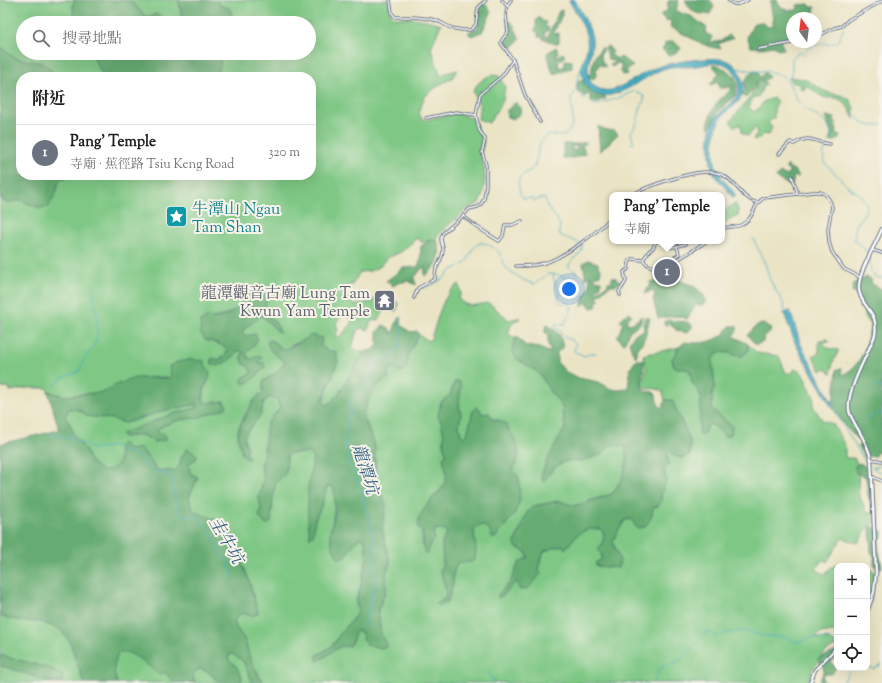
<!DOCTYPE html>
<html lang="zh-TW">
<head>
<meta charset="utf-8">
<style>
	:root { --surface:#fff; --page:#f2f2f2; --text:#202124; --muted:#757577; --line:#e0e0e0; --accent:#1f6fb2 }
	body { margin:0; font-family:"Sorts Mill Goudy","Noto Serif TC",serif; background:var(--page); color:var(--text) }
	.controls { position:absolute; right:12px; bottom:12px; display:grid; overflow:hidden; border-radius:8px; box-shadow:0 4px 16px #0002 }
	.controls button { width:36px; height:36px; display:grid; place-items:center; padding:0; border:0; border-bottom:1px solid var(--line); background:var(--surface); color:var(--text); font:20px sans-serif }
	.compass { position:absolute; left:786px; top:12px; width:36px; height:36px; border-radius:50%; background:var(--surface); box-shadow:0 4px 16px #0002; rotate:346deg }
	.you { position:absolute; left:569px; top:289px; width:14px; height:14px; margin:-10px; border:3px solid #fff; border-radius:50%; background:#1a73e8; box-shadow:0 0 0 6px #1a73e833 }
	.badge { display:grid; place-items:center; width:26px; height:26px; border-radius:50%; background:var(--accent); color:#fff; font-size:13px; font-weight:700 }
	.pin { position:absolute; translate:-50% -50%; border:2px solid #fff; box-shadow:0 1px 4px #0006 }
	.popup { position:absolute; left:609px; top:192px; width:116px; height:52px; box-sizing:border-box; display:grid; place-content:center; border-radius:8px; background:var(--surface); filter:drop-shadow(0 1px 3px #0005); font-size:13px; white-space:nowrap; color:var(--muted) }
	.popup b { font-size:15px; color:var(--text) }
	.popup::after { content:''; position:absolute; left:50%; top:100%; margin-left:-8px; border:8px solid transparent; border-top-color:var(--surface) }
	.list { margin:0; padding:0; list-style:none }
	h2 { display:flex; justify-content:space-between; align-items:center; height:52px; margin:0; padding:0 16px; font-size:17px }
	h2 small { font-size:13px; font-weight:400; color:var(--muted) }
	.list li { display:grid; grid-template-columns:26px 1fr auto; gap:12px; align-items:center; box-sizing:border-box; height:56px; padding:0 16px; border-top:1px solid var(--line) }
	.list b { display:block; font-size:15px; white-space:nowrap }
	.list p { margin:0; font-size:13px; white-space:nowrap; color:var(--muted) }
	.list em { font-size:13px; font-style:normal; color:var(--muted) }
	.icon { flex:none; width:22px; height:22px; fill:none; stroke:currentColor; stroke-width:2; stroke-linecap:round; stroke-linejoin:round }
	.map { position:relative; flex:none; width:882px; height:683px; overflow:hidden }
	.search { position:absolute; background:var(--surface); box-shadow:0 4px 16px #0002; left:16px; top:16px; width:300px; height:44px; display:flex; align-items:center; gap:10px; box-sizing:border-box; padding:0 14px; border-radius:22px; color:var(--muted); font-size:15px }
	.panel { position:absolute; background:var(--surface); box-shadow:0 4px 16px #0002; left:16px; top:72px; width:300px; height:108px; border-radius:16px }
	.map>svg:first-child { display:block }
	.green { fill:#7ec784; stroke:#4c7b71; fill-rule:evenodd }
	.forest { fill:#66ac72; stroke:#406e68 }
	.water { fill:#40abbf; stroke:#2e6d8e }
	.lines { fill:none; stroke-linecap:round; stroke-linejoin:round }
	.stream { stroke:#40abbf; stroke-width:1 }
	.minor-casing { stroke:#636e82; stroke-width:3.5 }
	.secondary-casing { stroke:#636e82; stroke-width:4.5 }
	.minor { stroke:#fff; stroke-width:1.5 }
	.secondary { stroke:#fff; stroke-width:2.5 }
	.labels { text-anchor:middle; stroke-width:4; stroke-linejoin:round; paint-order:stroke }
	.culture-label { font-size:16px; fill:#0d838f; stroke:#f7f3e8; text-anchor:start }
	.worship-label { font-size:16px; fill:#5b616d; stroke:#f7f3e8; text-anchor:end }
	.water-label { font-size:17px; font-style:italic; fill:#285a80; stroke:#f7f3e8 }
</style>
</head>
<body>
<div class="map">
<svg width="882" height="683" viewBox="0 0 882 683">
	<rect width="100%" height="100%" fill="#f7f3e8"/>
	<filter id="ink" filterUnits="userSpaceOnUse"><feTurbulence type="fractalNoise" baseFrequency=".025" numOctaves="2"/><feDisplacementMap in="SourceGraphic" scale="8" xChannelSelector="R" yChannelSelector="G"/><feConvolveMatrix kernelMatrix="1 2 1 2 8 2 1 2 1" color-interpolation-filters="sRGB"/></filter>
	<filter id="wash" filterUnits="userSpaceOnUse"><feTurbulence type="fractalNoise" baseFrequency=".012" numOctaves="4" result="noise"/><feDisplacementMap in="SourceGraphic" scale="16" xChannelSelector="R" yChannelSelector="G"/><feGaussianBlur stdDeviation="0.9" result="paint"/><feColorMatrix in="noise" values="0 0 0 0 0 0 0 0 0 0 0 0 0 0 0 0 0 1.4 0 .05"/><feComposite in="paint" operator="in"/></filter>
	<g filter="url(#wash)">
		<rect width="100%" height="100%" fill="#eae4c5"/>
		<g class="green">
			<path d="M0 0H75L73 4 74 23H23V53H91L101 72 107 74 109 77H54L49 68 15 58 2 48 0 47Z"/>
			<path d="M131 0H178C180 5 180 12 182 15 188 24 204 23 213 23H171L157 14 147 17 132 3Z"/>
			<path d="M216 0H388L391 15 396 18C412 17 425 19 441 24L431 48 441 77 446 73 458 70 452 78 439 85 424 97 419 114 422 119 426 120 455 113 473 118 475 121 477 128 484 141 481 154 484 168 485 181 482 198 478 204 468 208 439 234 434 240 423 243 417 238 401 252 387 258 379 267 370 271 360 272 352 285 343 287 346 297 355 305 370 302 379 297 382 299 385 305 393 302H397L399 304 396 311 384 309C381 317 380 321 371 321L368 330 360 328C354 335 354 342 352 350L364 352 339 393 327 407 323 400 333 377 328 351 321 346 305 340 292 345 284 350 271 341 270 350 285 362 276 373 263 381V392L254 400 239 426 242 454 249 459 246 454 247 448 244 438 246 433 261 414 264 401 271 397 277 399 280 408 267 423 264 451 261 467 264 478 259 497 261 511 259 517 271 521 273 497 276 483 286 473 287 455 290 453H309L313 458 311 472 313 535 315 519 322 505 326 489 329 485 334 488C336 504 333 518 330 534L345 558 349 550 359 538 365 539 367 557 361 585 356 602 358 610 356 615 340 634 332 646 317 655 318 661 339 647 343 646 357 630 361 632 364 639 381 635 378 610 386 590V574L390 562 382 530 386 505 378 487 375 465V448L363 415 369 398 377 385 389 377 388 372 391 368 406 369 409 353 419 335 429 341 431 338C438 321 441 294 459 284L461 294 458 298C468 310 476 304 489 303L509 320 521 317 511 325 508 334 513 337 518 338 514 341 517 359 539 373 550 391 562 406 565 428 547 460 541 476 543 482 555 467 566 461H582L602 454 611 445 625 446 627 461 622 479 612 494 573 506 559 501 533 506 527 513 515 542 516 547 526 552 528 557 519 563 510 582 498 595 503 596 516 581 518 585 538 569 544 551 563 545 565 549C578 534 581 527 601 529L604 535 602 544 601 560 618 554 613 543 616 534 625 520 651 518 653 508 658 506 666 481 664 470 669 463 667 454 669 452 682 458 690 454V441L672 401 665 400 663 392C656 387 652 389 644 389L642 383 646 369 643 355 679 347 672 360 674 367 690 370 692 383 698 390 701 398 699 433 702 436 708 424 715 426 725 437 724 419 712 409V394L715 386 712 360 718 352 730 353 741 357 748 351V344L757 353 779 356 785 371 789 375 795 369 802 373 814 397 813 406 822 420 833 424 845 446V458H854L859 466 858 492 867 513 873 512 874 523 870 524 858 543 842 538 827 562 824 560 821 561 816 569 824 574 832 567 840 563 845 566H837V632C830 632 820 631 815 637L834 641 836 646 825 652 812 671 808 683H263L250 659 245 640 237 629 234 621 242 613 252 616 258 613 248 577 238 554 224 542 205 516 193 511 189 497 198 477 190 474 189 463 196 459 181 458 180 465 173 472 157 470 141 448 130 450 118 447 120 455 118 465 110 471H102L90 461 85 450 73 434 70 424 65 417 69 409 79 410 87 416 113 419 125 423 166 410 198 404 196 408 123 437 143 435 154 442 166 436 155 430 165 425 179 420 200 417 224 401 204 404C203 394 204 388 209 379L171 375 168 378 153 377 115 385 106 392 63 396 48 391 47 388H27L10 391 9 387 0 388V190L3 201 7 203 21 200 39 208 48 207 56 193 59 181 69 175H311V77H211L218 70 220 58 215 53H309V23H228L232 20 231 12 229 8 220 5ZM252 294 266 299 264 311 277 325 279 332C273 328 267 318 260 316L242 331 245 336 258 340 246 353 248 358 258 362 265 367 258 375 244 377 251 374 250 368 244 364 241 357 243 352 238 350 236 355 218 366 213 358 218 360 224 357 228 350 226 347 210 341 212 318C232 315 238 308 252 294ZM344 314 352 320 351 325 339 337H334L338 331 336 323 339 319ZM453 385 459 396V406L461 414 459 426 461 435 464 437 467 435 473 411C482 414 490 419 499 420L519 454 513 471 515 513 495 538 492 537 490 529 482 525 474 529 470 562H459C450 574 455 578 452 589 451 593 449 598 447 602L437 604V602L442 601 446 595 445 586 440 570 443 564 442 543 447 533 445 529H435L433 534 435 539 430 544 428 552 423 548 422 534 419 518 433 497 443 487 447 479V471L443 459 446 454 444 446V435L441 422 438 416 441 402 450 395Z"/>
			<path d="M491 75 499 76 505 87 503 100 489 123 478 119 480 106 473 92C477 83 482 79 491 75Z"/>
			<path d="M790 77 805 79 826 92 844 96 850 100 855 110H853L854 119C850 110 845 100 836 98 832 97 828 99 823 97 817 94 813 89 807 86L805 87 804 90 800 88 801 84 791 82Z"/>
			<path d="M757 82H765L766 85 763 86 758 97H753L749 107 754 112 761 106 764 101 774 98 777 102 774 110V118L768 122 772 128 768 135 764 134 757 140 753 139 757 133 756 126 753 131 748 136 742 133 741 125H737L736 127 730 122 759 86 756 85Z"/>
			<path d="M735 203 738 209V216L730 219 725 224 723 215 727 209Z"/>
			<path d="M827 339 830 341 823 342 827 348 839 350 833 362 831 374 826 368 821 371 813 356 819 353V340Z"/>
			<path d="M867 568 875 572 871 600 867 608Z"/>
			<path d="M0 616 21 621 40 622 60 629 70 642 84 683H0V666L11 668 51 682 63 674 48 668 0 655Z"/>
			<path d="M125 651 136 656 141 661 165 672 170 676 174 683H117C113 671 113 663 119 652Z"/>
			<path d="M233 654 243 661 253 683H241L242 677 228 659 229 655Z"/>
			<path d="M200 669 207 671 220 683H195L193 676 195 671Z"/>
		</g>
		<g class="forest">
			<path d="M75 0H131L132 3 147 17 157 14 171 23H74L73 4Z"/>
			<path d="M178 0H216L220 5 229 8 231 12 232 20 228 23 191 21C180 17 182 10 178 0Z"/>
			<path d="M678 0 679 1 676 10 683 14 691 16 707 28 705 33 713 37 710 43 721 41 729 35 733 38 718 44 721 48C709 51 682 32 670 27L671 20 666 21 660 15 667 11 668 1Z"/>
			<path d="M685 0H710L714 7 709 15C704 13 697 15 693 11 690 9 687 3 685 0Z"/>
			<path d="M772 0H777L781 8 787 10H796L798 8 797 5 809 4 811 7H815L814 14 809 16V18H792V37L780 40 784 49 778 50 774 46 761 48 751 47 747 37 754 23 762 22 768 27 773 26V19L770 1Z"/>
			<path d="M482 2 487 5 491 13 482 32 471 36 468 33 474 29H477L479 11Z"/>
			<path d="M562 10V15L553 34 559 33V42L555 44 546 40 559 11Z"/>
			<path d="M539 17 542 21 546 22 545 27H548L549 30 544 33 546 37 544 40 541 37H538V33L534 30 536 28V21Z"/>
			<path d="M508 22H511L513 24 520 39 510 50 505 42 510 31Z"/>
			<path d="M673 41 681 48 679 51 669 56 662 49 665 46V43Z"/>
			<path d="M608 46 613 52 611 55 618 59 621 57 633 66 626 70 628 74 622 75 620 71 621 68V64L618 63 612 67 610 65 616 61 608 59 607 53 605 50 606 47Z"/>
			<path d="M0 47 2 48 15 58 42 63 49 68 54 77H21V175H69L59 181 56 193 48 207 38 208 21 200 7 203 3 201 0 190Z"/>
			<path d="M556 47 558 52 555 57 563 53 565 57 561 60 560 59 558 60 559 68 565 66V60L572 61V68C564 69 560 73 553 74L547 53Z"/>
			<path d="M602 47 604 49 602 50 603 52 600 53 602 61 606 67 598 64V68L596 70 597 74 593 80 589 77V75L592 73C591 63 595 55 602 47Z"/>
			<path d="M91 53H215C225 63 220 69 211 77H109L107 74 101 72Z"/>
			<path d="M712 65H718L729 72 735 77 737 85 735 96 718 112 710 127 708 128C709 119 711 110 717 103 723 95 727 97 732 86L726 88H719L718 82 710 85 719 73Z"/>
			<path d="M751 72H759V77H761L765 72 769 77 763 81 758 80 756 83V88L745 98 742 95 745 90 744 82Z"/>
			<path d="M579 80H583C585 90 595 95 604 96L606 99 593 102 590 99V94H588L586 96H583L581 92 578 93 576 86Z"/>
			<path d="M516 102 521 107 520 114 513 119 507 117 506 111Z"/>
			<path d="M826 116 835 118 834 120 836 125 834 127 837 128 836 134 840 135 839 139 833 142 830 141C834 132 828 126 825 117Z"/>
			<path d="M598 126 607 130 615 131 618 134 600 152Z"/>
			<path d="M582 142 587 143 577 147 572 146V151L583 146 585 154 573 158H563V144H580Z"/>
			<path d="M788 165V167L794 170 799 176 797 177 794 176 792 187 776 178 780 173 788 176 789 170 786 169V167Z"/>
			<path d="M428 240H437C443 257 438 265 425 276L424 266 414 278 416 285 408 281 398 283 393 286 386 281 401 270 402 268 417 267 420 262 421 246 426 244Z"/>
			<path d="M588 260 598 263V267L601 269 600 275 594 278 595 280 601 281V286L595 291 597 292 607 285 608 282 612 281V277H614L619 281H623V282L616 285H612L604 289 601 294 597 296 600 300 596 302 597 305 596 307 591 308 588 303 587 304 585 302 582 306C582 295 589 294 590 284L589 281 591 275 586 279 583 263Z"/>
			<path d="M867 277 871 279 872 284 882 289V450L880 452 876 453 875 456 865 457 859 446 861 443 845 426 833 408 837 369H842L841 375C855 371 864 355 867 341 868 336 867 332 871 329V324L867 321 858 298 852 291 854 283Z"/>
			<path d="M674 280C687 282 701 287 706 300L703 305H696L687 319 679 316 658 318 653 300 655 293 653 290 645 294 649 286 652 285 649 282Z"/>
			<path d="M252 293 264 295 267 299 264 311 277 325 280 333C274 328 266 318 260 316L242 331 245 336 255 334 258 340 246 353 248 358 252 359 257 356 262 358 258 362 260 363 263 362 265 367 252 380 244 384 241 381 244 377 251 374 250 368 244 364 241 357 243 352 238 350C234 358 226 362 218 366L212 364 211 359 213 358 218 360 224 357 228 350C223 344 213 341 206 341L201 334 200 322 207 317C226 322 240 306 252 293Z"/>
			<path d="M629 312 632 315 627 319V324L633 323 642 316C642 324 637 327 630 330L624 344 617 337 623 324 620 320Z"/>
			<path d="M401 317V325L410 332 417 331 419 335 409 353 406 369 400 372 391 368 388 372 389 377 377 385 369 398 363 415 375 448V465L378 487 386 505 382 530 390 562 386 574V590L378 610 381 635 387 646 382 648 366 645 361 632 357 630 350 646 339 647 318 661 316 659 317 656 332 646 340 634 356 615 358 610 356 602 361 585 367 557 365 540 359 538 349 550 345 558H338L332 546 330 534 335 511 334 488 329 485 326 489 322 505 315 519 313 535 310 538 308 520V489L313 458 309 453H290L287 455 286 473 276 483 273 497 271 522 266 525 259 517 261 511 259 497 264 478 261 467 264 451 267 423 280 408 277 399 271 397 264 401 261 414 246 433 244 438 247 448 246 454 249 459H246L242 454 238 439V430L254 400 263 392V381L276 373 285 362 270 350 267 341 271 340 284 350C293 345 303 342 311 335L322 338 321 346 328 351H336L338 362 323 400 327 406 339 393 364 352 373 350 378 345 377 332 383 325 389 328 392 334 398 319Z"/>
			<path d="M645 317 650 318C647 328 646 341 638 348L636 357 632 351 629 342 635 334 644 330 643 323Z"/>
			<path d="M668 320 687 322 693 326 687 333 676 330 671 324 668 323 667 326 663 323Z"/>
			<path d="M547 324 560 335 563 348 557 352V362L566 372 579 378 599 382 609 388 616 390 628 389 630 369 636 360H643C645 373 639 380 643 391L653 392 656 394 657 402 661 408 663 407 665 400H672L690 441V454L682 458 674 456 669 452 667 454 669 464 664 470 666 481 661 496 662 502 658 506 653 508 651 518 645 527 637 528 631 519 625 520 616 534 613 543 620 561 618 568 596 566V562L601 560 602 555 598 549 602 544 604 535 601 529C581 527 577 535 565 549L563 545 544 551 538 568 541 574 527 589 520 590 518 585 516 581C510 587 505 595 498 598V595L510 582 519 563 528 557 526 552 516 547 515 542 527 513 533 506 559 501 574 506 612 494 622 479 627 461 625 446 611 445 602 454 582 461H566L555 467 543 482 541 476 547 460 565 428 562 406 550 391 539 373 517 359 512 351 514 341 518 338 526 346 539 348 551 353 548 344V335L544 331Z"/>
			<path d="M763 324 771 328 770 333 765 335 763 342 756 345 747 335 757 325Z"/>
			<path d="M730 326H737V331L733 336 748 344V351L740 357 730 353 718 352 712 360 715 386 712 394V409L732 426 731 434 725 437 715 426 709 424 702 436 699 433 701 398 698 390 692 383 690 370 674 367 672 359 679 347 685 342C697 344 711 343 721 336 725 334 727 329 730 326Z"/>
			<path d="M193 359 199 361 203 360 210 374 209 379 204 387 203 397 204 403 224 401 227 406 226 408 200 417 179 420 165 425 156 430 166 436V440L154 442 143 435 123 437 121 434 172 414 196 408 198 404 166 410 125 423 113 419 87 416 79 410 69 409 65 417 70 424 73 434 85 450 90 461 102 471 110 470 118 465 120 455 118 447 122 443 130 450 141 448 157 470 174 471 180 465 181 458 187 449 197 455 196 459 189 463 190 473 198 477 189 497 193 511 232 526 230 539 224 542 238 554 248 577 258 613 252 616 242 613 234 621 237 629 245 640 250 659 263 683H253L243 661 233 654 229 655 228 659 237 667 242 677 241 683H220L207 671 200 669 195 671 193 676 195 683H174L165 672 159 675C148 666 133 650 119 652 113 663 113 671 117 683H84L70 642 60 629 40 622 21 621 0 616V444L59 430 48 391 63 396 105 392 115 385 135 378H168L171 375 169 366 177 362Z"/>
			<path d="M455 381H458L461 385 459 406 461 414 459 426 461 435 464 437 467 435 473 411 476 407 480 409 482 414 489 413 493 420H499L505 423 516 442 519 454 513 471 519 477 520 501 515 513 495 538 492 537 489 529 482 525 474 529 476 551 475 560 470 562 458 563C448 577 458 594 441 606L437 604V602L442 601 446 595 445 586 440 570 443 564 442 543 447 533 445 529H435L433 534 435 539 430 544 428 553 425 555C423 547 424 540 422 533 420 529 417 526 418 522 419 516 422 512 425 508 440 488 452 487 443 459L446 454 444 446V435L441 422 438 416 439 411 441 402 450 395Z"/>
			<path d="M860 463C874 470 871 486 871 499L869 500 867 492 866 477 856 473 855 466Z"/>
			<path d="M870 526H873L877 529 882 531V538H880L878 547 882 568 874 566V556L871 552Z"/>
			<path d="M837 649V655L831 663 836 667 832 674H823L824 683 820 682 824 669 818 659 836 651Z"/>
			<path d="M0 655 48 668 63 674 62 682C40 682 21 670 0 666Z"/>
		</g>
		<g class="water">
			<path d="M569 0H575C581 13 590 25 592 39 593 50 588 60 588 70 587 85 599 92 612 90 629 84 644 71 661 66 674 62 712 56 725 60 733 62 738 68 741 76 743 82 744 87 742 94 739 105 729 108 722 116 713 127 711 159 718 172 723 181 731 187 736 196L732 197C726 187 715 179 712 168 709 157 708 133 713 123 718 111 729 108 735 99 740 91 740 80 735 73 723 57 712 64 696 66 686 68 676 65 666 68 645 74 607 112 588 88 573 69 590 57 587 39 585 25 575 12 569 0Z"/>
			<path d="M790 311 801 345 833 404 831 406 796 345 784 313Z"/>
		</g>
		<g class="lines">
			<g class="stream">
				<path d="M737 68C752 73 766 68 780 75 793 81 792 96 801 105 812 116 828 117 831 135L823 155 825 163 848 187 858 193 867 204 865 212 856 226 854 240 865 249 868 254"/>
				<path d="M790 80 789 78 792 72V58L799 52 803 54 806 51 808 47 825 43 828 45 837 42 840 38 844 27"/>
				<path d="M577 90 581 96 594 104H599L621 97 634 91 644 96V100C638 110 640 123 631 132L632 138 634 143 631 144"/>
				<path d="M854 113C861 124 870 129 882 124"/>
				<path d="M753 238 765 264 770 280 783 303 785 310"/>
				<path d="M870 257 871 272 875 277 882 278"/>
				<path d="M553 275 555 283 560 294 558 297 560 303C565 303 570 302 572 307L565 324H556L555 326 556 329 561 331 565 338 570 339 576 344 574 350 575 352 585 356 590 353H596"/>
				<path d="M422 288C436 284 441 281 451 271 455 267 462 267 466 262 471 256 472 245 481 243 486 242 494 248 498 251 502 255 501 260 504 265 509 272 526 283 535 284L548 274 560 275 566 278 570 277 573 278 577 274 576 271H573L569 267V265C573 257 584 254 582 244L561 236 559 233 560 225C557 219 553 214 548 208 546 206 547 202 545 199L542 198 535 201 531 198 524 199C521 196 520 193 519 188 515 172 530 175 535 165 538 157 537 142 546 137 554 131 563 142 570 130 575 122 571 108 571 99L572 96 577 90V80L582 65"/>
				<path d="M54 386 64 377 73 374 80 370 83 361 92 349 97 339V311L95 307 93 296 95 290"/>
				<path d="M875 386 882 387"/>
				<path d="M831 405 865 461 870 466"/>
				<path d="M865 422 879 413 882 414"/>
				<path d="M50 433 62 437 71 438 93 449 115 446 127 453 136 454 141 459V462L146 467 155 472 170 474 174 484 173 493 177 502V509L182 515 188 517 193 516H199L217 544 219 551 230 566 234 578"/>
				<path d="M873 467 882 466"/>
				<path d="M873 468 882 473"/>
				<path d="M364 626 374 588 375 549 370 521 354 470 348 464V455L344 444 347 428V420L351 411 349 400 367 383 371 373 375 371C377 353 386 361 394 354 404 345 401 329 401 318"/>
				<path d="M867 667 874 669 882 664"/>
				<path d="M488 672 495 683"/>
				<path d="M653 683C658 679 656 676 659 671 663 663 673 665 680 661L705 633 709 631 713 635 720 636 724 633 746 631 762 636 787 637 791 640 796 642 806 640 809 637 819 639 829 638 836 646"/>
				<path d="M843 683 851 668"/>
				<path d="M881 683H882"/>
			</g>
		</g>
	</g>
	<g filter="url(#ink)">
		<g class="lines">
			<defs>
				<g id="minor">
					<path d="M390 0 392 13 395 17H414L431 19 440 22 451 28 462 30H470L473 28 476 24 478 8 486 0"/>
					<path d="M502 0 507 6"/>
					<path d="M511 0C503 13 507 19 508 32L502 40 501 43 513 60 525 95 540 122"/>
					<path d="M728 0C735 7 740 4 748 0"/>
					<path d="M816 37 834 28 842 26 848 20 882 1"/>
					<path d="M758 49 797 42 804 44 806 42"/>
					<path d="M426 118 456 112 476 115"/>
					<path d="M779 154 790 142 794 144C812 133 813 143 830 144"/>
					<path d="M792 176 798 194"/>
					<path d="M632 195C646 186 692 171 709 172 714 172 721 174 726 177 738 185 740 197 757 203"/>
					<path d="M463 216 477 227 499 241 503 236 505 225H512L522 221"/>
					<path d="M722 228C728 227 736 227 741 225 756 218 752 204 764 198L813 192H820L825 194 830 201 832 207 828 229 829 242 832 252 844 269 860 277"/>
					<path d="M661 241C671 251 674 246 686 244"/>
					<path d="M872 250 882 253"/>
					<path d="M643 260 649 251 653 248 656 241"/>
					<path d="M674 260 675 257 679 254 677 247"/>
					<path d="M516 266C525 266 535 266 544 263 563 258 600 231 612 216"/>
					<path d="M620 295 619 292 626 281 624 272 628 269 629 262 631 259 643 260C645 262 647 265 650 266 666 271 694 249 707 241"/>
					<path d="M414 298 418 288 435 279C435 276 435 272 436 269 439 263 444 256 443 248 442 242 439 240 443 233L463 216 469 209 478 207 481 204 484 199 486 185V165L482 152 485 139 479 130 476 115 480 94 502 76 513 60"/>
					<path d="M871 459 882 461"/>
					<path d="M873 477 882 481"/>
				</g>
				<g id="secondary">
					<path d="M867 612 874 592 876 573 871 459C867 440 857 430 850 414 843 395 868 355 875 335 879 310 861 308 859 290 857 274 876 244 882 229"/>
					<path d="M810 683 815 670 837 647"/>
				</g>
			</defs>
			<use href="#minor" class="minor-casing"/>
			<use href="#secondary" class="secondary-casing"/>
			<use href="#minor" class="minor"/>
			<use href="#secondary" class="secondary"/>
		</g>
	</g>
	<defs>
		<symbol id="sight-square" viewBox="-11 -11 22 22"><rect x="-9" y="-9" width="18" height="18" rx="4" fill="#0f9aa8" stroke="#f7f3e8"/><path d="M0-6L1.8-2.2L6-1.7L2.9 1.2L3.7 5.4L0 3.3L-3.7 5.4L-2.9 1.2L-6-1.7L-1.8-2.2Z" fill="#fff"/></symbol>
		<symbol id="temple-square" viewBox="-11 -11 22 22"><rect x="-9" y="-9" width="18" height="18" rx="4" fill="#6b7280" stroke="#f7f3e8"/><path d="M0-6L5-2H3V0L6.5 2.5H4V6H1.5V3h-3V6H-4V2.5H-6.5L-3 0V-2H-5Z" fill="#fff"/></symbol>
	</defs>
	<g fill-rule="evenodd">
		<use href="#sight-square" x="164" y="204" width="25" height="25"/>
		<use href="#temple-square" x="372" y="288" width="25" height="25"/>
	</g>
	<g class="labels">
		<g class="culture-label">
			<text x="192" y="214">牛潭山 Ngau<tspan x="192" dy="18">Tam Shan</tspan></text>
		</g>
		<g class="worship-label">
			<text x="370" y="298">龍潭觀音古廟 Lung Tam<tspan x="370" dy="18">Kwun Yam Temple</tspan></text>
		</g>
		<g class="water-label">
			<text transform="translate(366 469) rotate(73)" y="6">龍潭坑</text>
			<text transform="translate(227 540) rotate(60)" y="6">圭牛坑</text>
		</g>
	</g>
</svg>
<div class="controls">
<button>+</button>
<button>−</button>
<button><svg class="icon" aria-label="locate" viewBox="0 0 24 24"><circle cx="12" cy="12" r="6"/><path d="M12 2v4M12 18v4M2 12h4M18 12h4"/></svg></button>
</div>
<svg class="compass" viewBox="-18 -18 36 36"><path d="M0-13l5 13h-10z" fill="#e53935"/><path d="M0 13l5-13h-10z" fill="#757577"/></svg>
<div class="you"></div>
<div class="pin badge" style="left:667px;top:272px;background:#6b7280">1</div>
<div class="popup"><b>Pang' Temple</b>寺廟</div>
<div class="search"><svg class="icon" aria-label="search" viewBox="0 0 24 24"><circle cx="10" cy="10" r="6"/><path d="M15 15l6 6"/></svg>搜尋地點</div>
<section class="panel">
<h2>附近<small></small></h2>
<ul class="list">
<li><span class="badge" style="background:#6b7280">1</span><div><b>Pang' Temple</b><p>寺廟 · 蕉徑路 Tsiu Keng Road</p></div><em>320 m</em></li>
</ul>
</section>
</div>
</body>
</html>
